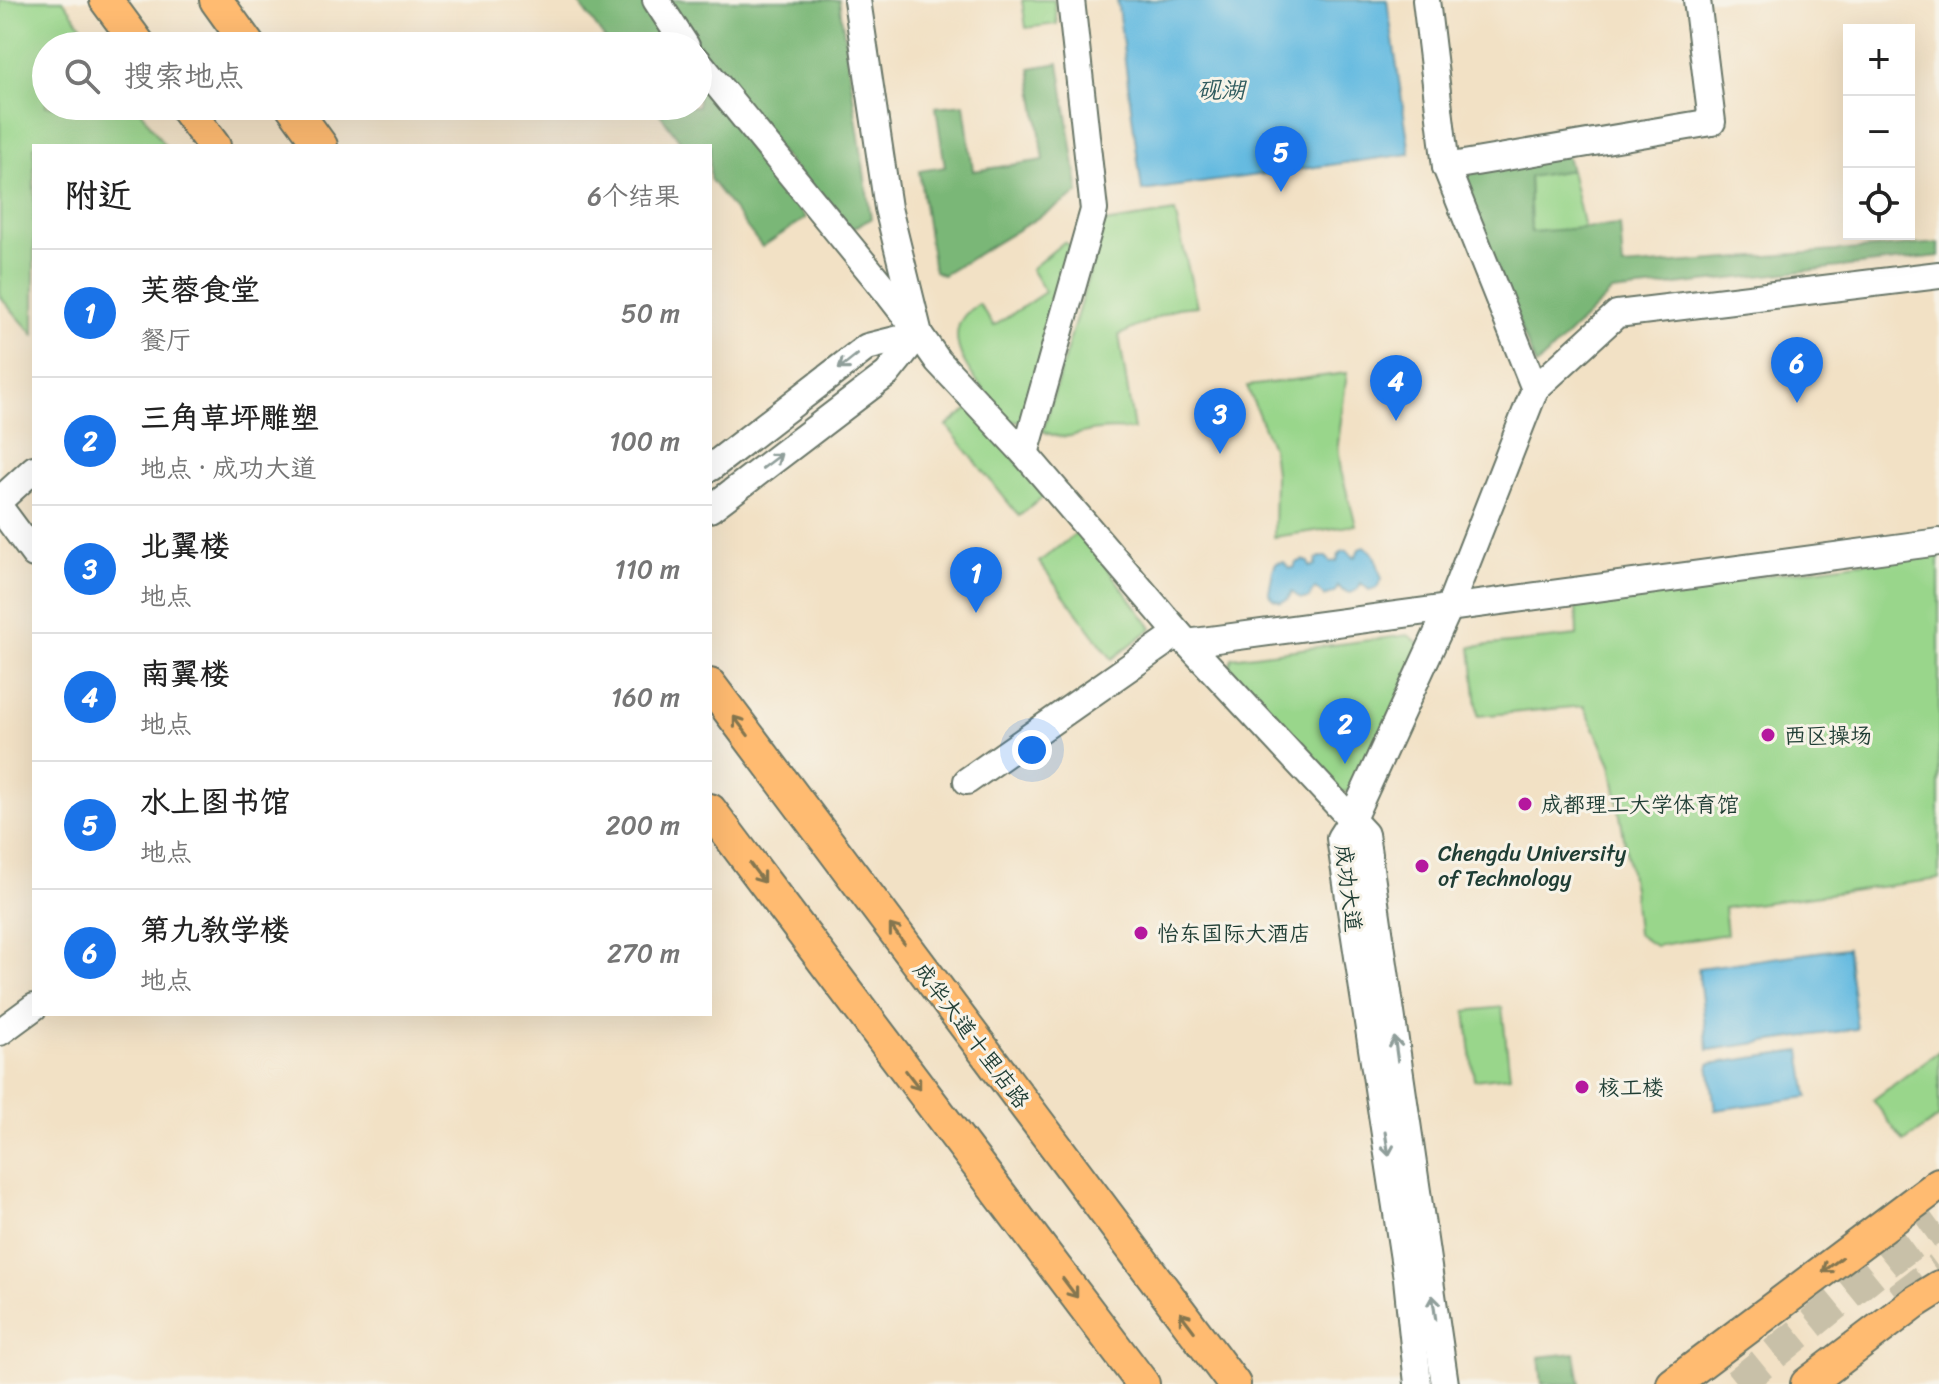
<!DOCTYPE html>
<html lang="zh">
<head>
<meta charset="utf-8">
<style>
	:root { --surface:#fff; --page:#f6f6f6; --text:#222; --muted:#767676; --line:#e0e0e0; --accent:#1a73e8 }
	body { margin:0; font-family:Sriracha,"LXGW WenKai TC",sans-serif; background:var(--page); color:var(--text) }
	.controls { position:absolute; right:24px; top:24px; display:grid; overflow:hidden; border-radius:0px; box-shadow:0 8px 32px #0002 }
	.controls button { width:72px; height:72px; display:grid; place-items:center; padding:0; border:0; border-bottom:2px solid var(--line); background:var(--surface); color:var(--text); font:40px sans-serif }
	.you { position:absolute; left:1032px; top:750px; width:28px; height:28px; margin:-20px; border:6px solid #fff; border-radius:50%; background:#1a73e8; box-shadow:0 0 0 12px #1a73e833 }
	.badge { display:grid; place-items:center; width:52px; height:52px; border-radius:50%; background:var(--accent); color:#fff; font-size:26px; font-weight:700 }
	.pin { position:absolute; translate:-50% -66px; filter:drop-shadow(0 2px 4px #0008) }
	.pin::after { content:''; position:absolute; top:42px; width:28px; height:24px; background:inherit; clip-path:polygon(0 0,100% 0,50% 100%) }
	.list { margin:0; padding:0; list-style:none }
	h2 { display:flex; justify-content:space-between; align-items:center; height:104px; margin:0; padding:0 32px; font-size:34px }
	h2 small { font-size:26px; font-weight:400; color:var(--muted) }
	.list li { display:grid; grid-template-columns:52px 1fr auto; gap:24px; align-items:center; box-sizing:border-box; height:128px; padding:0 32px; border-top:2px solid var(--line) }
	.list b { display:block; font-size:30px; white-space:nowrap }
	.list p { margin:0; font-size:26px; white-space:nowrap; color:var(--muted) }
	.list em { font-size:26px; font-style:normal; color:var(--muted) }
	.icon { flex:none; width:44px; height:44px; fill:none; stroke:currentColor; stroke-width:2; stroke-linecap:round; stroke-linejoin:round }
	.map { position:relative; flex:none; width:1939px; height:1384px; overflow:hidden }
	.search { position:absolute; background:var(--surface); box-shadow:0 8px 32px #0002; left:32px; top:32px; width:680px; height:88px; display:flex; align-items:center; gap:20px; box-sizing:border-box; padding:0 28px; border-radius:44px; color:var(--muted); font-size:30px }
	.panel { position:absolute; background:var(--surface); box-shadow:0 8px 32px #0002; left:32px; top:144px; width:680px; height:872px; border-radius:0px }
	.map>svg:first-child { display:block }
	.green { fill:#99d68b; stroke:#5c8a60; stroke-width:2 }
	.forest { fill:#7ab777; stroke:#4c7a56; stroke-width:2 }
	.water { fill:#63bae0; stroke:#417c8a; stroke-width:2 }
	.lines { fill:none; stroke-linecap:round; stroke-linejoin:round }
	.major-tunnel { stroke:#c8c0a8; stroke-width:32; stroke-dasharray:32 16; stroke-linecap:butt }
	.minor-casing { stroke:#697667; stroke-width:30 }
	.major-casing { stroke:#697667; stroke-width:36 }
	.minor { stroke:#fff; stroke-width:26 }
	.major { stroke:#ffbb71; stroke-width:32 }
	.oneway { stroke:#8f9e9a }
	.oneway2 { stroke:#84764f }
	.poi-dot { fill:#b5179e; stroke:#f7f3e8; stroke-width:3 }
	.labels { text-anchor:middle; stroke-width:6; stroke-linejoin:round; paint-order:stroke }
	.poi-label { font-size:22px; fill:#1f3d34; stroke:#f7f3e8; text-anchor:start }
	.street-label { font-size:22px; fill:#1f3d34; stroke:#f7f3e8 }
	.water-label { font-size:24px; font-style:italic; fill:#305c5f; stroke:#f7f3e8 }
</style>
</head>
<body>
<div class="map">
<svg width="1939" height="1384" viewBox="0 0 1939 1384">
	<rect width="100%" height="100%" fill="#f7f3e8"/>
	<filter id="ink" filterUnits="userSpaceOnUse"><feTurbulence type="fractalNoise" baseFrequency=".0125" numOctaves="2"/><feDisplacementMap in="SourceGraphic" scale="16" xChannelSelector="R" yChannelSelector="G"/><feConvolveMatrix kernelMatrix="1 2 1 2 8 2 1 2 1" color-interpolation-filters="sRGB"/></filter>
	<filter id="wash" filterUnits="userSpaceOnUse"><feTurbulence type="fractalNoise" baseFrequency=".006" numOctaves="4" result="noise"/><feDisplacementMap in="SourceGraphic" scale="32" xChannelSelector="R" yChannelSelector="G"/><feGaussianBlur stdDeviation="1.8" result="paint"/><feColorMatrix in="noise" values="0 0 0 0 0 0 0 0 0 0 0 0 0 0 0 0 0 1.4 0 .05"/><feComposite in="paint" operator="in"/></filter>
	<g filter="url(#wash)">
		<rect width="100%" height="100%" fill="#f2e1c5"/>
		<g class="green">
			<path d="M0 0H63L96 46H46V106H137L165 146H34V335L0 297Z"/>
			<path d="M1022 0H1054L1057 24 1026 28Z"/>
			<path d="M1571 170 1584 228 1531 233 1529 176Z"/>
			<path d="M1175 212 1197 306 1177 308 1119 335 1134 430C1119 429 1102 428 1087 432 1066 436 1064 441 1043 431L1104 223Z"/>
			<path d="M1064 242 1071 246 1025 414 1019 422 1010 421C991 397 938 349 964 316 968 311 974 308 979 304L994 326 1045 292 1031 269Z"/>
			<path d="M1347 373 1338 444 1341 471 1356 525 1274 537 1275 474 1272 448 1247 386Z"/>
			<path d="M972 406 1044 496 1019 516 947 426Z"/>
			<path d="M1079 531 1152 628 1112 659 1039 562Z"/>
			<path d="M1939 552V879L1724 908 1727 934 1655 946 1637 934 1633 889 1611 764 1584 706 1478 716 1471 647 1577 636 1576 601Z"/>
			<path d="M1408 635 1422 645 1357 790 1336 793 1228 670 1232 658Z"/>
			<path d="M1502 1007 1510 1076 1474 1080 1466 1011Z"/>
			<path d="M1939 1051V1117L1904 1142 1873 1100Z"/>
		</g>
		<g class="forest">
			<path d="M577 0H641L672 46H610Z"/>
			<path d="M669 0H839L871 219 849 230C784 160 719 81 669 0Z"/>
			<path d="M1059 63 1079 193 943 275 934 271 919 171 945 167 936 107 964 104 973 171 1044 160 1030 68Z"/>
			<path d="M698 81 806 218 762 247 710 179V146H684L654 106H698Z"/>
			<path d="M1567 156 1571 170 1529 177 1531 232 1620 225 1623 267 1939 243V256L1612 292 1536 366 1459 173Z"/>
			<path d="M1575 1353 1580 1384H1542L1539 1357Z"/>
		</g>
		<g class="water">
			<path d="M1117 0H1387L1410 154 1142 191Z"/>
			<path d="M1364 547C1376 550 1378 568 1382 579L1377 588 1369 590 1361 583 1358 589 1351 593 1343 591 1338 586 1335 592 1325 596 1315 588 1309 598 1301 599 1292 592 1288 599 1281 602 1273 599 1269 593 1273 570 1276 563 1284 562 1289 568H1294L1296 563 1303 560 1308 562 1310 567 1315 565 1316 560 1320 557H1326L1331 562 1337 561C1338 555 1341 550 1348 551L1353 557 1356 556 1359 549Z"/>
			<path d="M1847 948 1857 1029 1708 1050 1698 968Z"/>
			<path d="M1801 1051 1808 1097 1715 1110 1709 1064Z"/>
		</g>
	</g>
	<g filter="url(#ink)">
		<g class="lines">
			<g class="major-tunnel">
				<path d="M1898 1299 1939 1268"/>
				<path d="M1737 1384 1890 1260 1939 1224"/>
			</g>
			<defs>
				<g id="minor">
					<path d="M656 0 686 46"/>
					<path d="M857 0 888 208 919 334 938 361 1025 454 1178 633 1365 834 1445 1384"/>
					<path d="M1426 0 1446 167 1535 389"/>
					<path d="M698 61 888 293 912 324"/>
					<path d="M1446 167 1712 122 1697 0"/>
					<path d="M1025 454 1094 210 1071 0"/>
					<path d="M710 468 867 347 919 334"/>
					<path d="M0 500 34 469"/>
					<path d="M0 508 34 554"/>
					<path d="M710 509 887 374 919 334"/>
					<path d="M1187 643 1939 542"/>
					<path d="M967 781 1178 633"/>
					<path d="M0 1032 34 1007"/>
					<path d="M1418 1384 1407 1279 1340 838 1351 821 1448 610 1535 389 1617 314 1939 275"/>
				</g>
				<g id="major">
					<path d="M106 0 140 46"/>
					<path d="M216 0 249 46"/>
					<path d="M184 106 214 146"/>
					<path d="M292 106 321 146"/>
					<path d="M710 685 1234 1384"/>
					<path d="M710 810 1143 1384"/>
					<path d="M1673 1384 1939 1184"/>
					<path d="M1807 1384 1915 1302 1939 1287"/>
				</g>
			</defs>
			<use href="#minor" class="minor-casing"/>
			<use href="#major" class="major-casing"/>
			<use href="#minor" class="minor"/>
			<use href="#major" class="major"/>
		</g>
		<defs><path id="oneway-shaft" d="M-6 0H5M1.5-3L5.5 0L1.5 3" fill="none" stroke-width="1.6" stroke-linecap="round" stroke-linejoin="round" transform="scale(2)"/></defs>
		<g class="oneway">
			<use href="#oneway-shaft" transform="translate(848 362) rotate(142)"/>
			<use href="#oneway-shaft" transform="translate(772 461) rotate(-37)"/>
			<use href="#oneway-shaft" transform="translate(1396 1049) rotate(-98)"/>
			<use href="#oneway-shaft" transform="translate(1387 1144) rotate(81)"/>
			<use href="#oneway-shaft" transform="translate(1434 1307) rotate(-98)"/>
		</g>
		<g class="oneway2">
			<use href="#oneway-shaft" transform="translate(741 726) rotate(-127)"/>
			<use href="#oneway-shaft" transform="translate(757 873) rotate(53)"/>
			<use href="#oneway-shaft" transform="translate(897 934) rotate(-127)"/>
			<use href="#oneway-shaft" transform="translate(913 1080) rotate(53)"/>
			<use href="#oneway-shaft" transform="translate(1832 1265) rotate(143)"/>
			<use href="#oneway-shaft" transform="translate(1070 1288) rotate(53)"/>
			<use href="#oneway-shaft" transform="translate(1187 1322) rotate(-127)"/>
		</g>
	</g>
	<g class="poi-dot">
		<circle cx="1768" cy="735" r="8"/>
		<circle cx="1525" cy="804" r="8"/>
		<circle cx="1422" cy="866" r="8"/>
		<circle cx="1141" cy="933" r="8"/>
		<circle cx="1582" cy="1087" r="8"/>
	</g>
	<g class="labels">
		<g class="poi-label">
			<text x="1784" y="743">西区操场</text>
			<text x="1541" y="812">成都理工大学体育馆</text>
			<text x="1438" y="861">Chengdu University<tspan x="1438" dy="25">of Technology</tspan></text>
			<text x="1157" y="941">怡东国际大酒店</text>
			<text x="1598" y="1095">核工楼</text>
		</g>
		<g class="street-label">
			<text transform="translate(1349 888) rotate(83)" y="8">成功大道</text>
			<text transform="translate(972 1035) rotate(53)" y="8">成华大道十里店路</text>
		</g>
		<g class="water-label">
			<text x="1221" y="98">砚湖</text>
		</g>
	</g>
</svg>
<div class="controls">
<button>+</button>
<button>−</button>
<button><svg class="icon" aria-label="locate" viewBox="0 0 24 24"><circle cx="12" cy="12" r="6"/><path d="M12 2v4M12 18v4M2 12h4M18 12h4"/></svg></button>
</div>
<div class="you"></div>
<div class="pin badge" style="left:976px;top:613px">1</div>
<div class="pin badge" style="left:1345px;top:764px">2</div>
<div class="pin badge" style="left:1220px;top:454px">3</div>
<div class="pin badge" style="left:1396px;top:421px">4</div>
<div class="pin badge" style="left:1281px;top:192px">5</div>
<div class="pin badge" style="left:1797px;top:403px">6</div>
<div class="search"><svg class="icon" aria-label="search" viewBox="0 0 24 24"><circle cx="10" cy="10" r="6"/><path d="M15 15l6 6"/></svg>搜索地点</div>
<section class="panel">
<h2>附近<small>6个结果</small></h2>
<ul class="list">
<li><span class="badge">1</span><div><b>芙蓉食堂</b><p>餐厅</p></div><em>50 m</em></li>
<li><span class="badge">2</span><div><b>三角草坪雕塑</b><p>地点 · 成功大道</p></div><em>100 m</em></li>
<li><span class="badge">3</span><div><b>北翼楼</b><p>地点</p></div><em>110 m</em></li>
<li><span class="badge">4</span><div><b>南翼楼</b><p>地点</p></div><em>160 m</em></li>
<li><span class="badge">5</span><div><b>水上图书馆</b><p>地点</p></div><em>200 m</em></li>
<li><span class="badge">6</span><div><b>第九教学楼</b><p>地点</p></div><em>270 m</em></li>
</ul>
</section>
</div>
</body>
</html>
